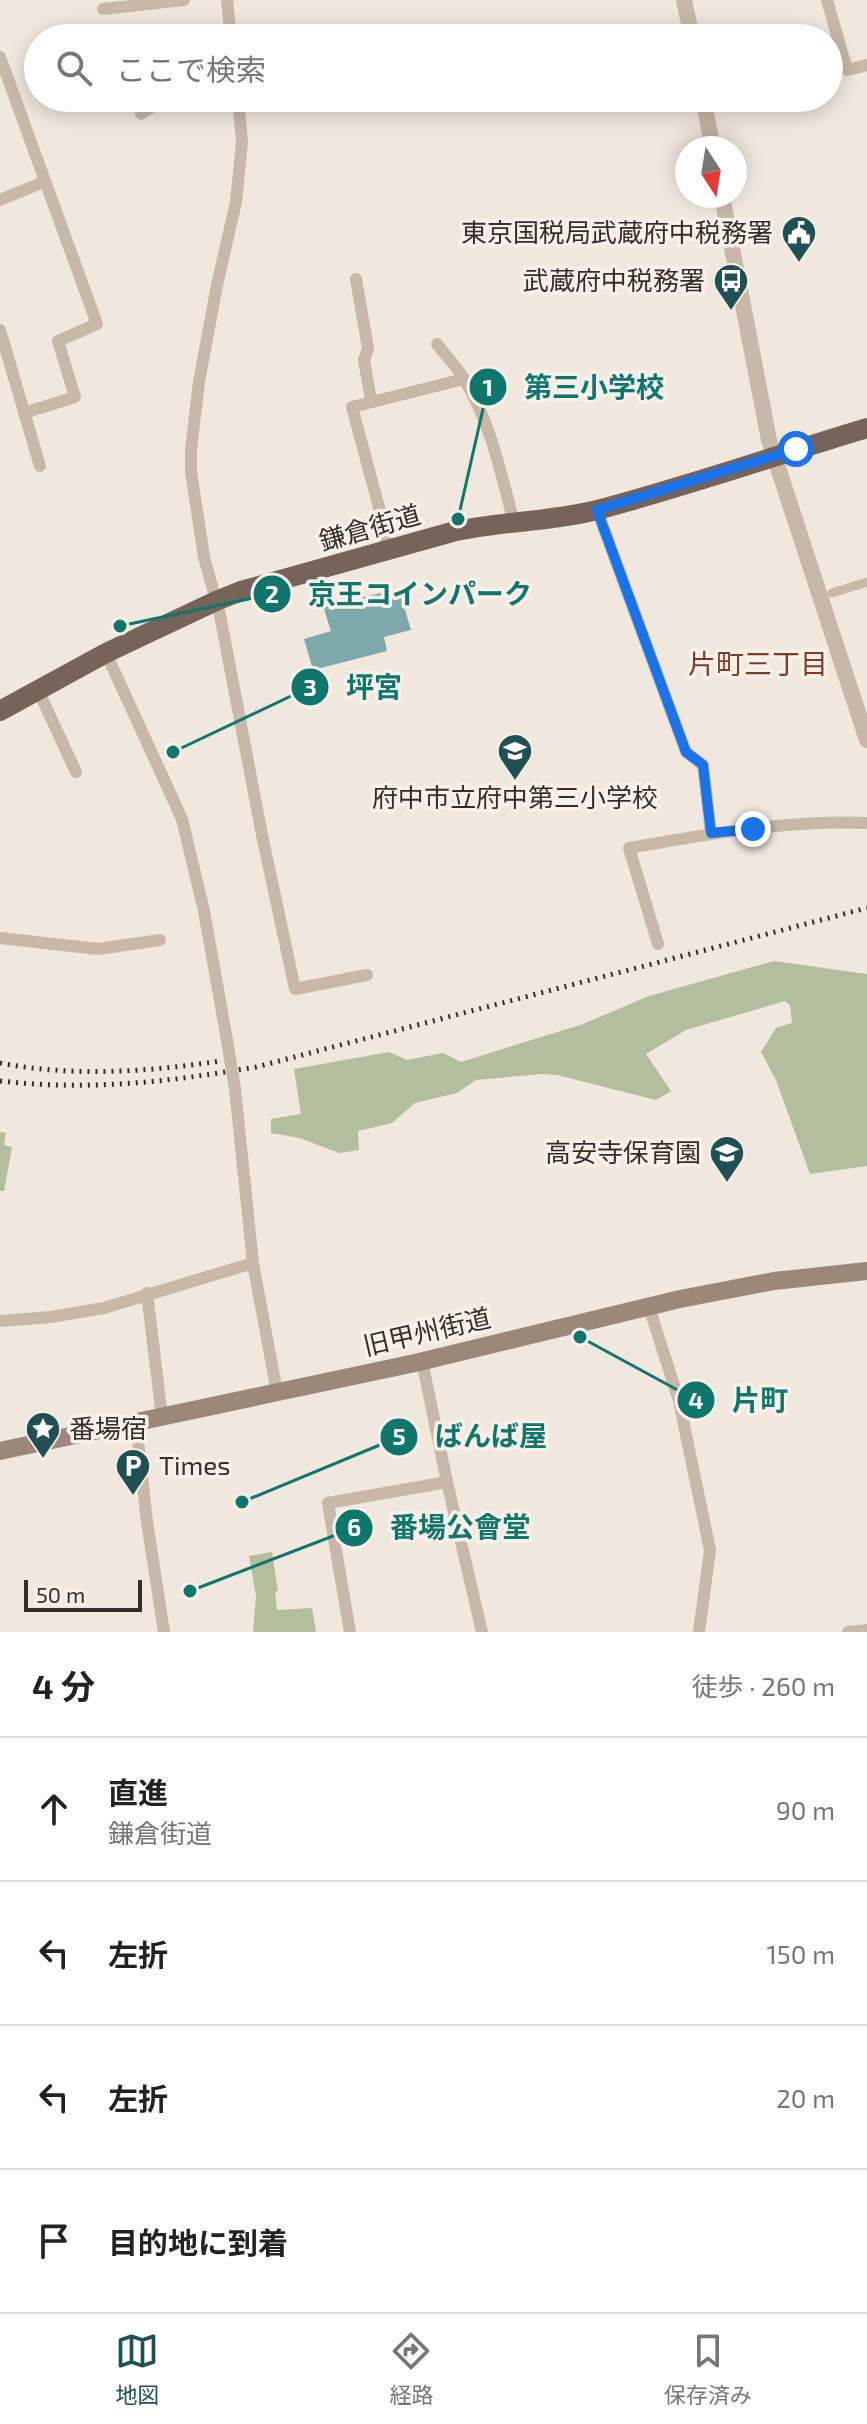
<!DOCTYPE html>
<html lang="ja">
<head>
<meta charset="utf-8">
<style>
	:root { --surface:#fff; --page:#f6f6f6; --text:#222; --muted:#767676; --line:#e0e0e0; --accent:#215054 }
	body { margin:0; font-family:"Exo 2","Noto Sans JP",sans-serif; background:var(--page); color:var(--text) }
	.compass { position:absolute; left:675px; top:136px; width:72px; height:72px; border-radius:50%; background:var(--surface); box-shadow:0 4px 20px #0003; rotate:168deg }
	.scale { position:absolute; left:24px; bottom:20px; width:118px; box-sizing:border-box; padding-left:8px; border:4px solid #352d29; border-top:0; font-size:22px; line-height:28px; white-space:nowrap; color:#352d29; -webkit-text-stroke:6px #f8f1e9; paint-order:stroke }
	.stop { position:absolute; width:24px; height:24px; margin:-18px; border:6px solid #1a73e8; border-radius:50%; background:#fff }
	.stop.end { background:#1a73e8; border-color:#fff; box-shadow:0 2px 8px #0008 }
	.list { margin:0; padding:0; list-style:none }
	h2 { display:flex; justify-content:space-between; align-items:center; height:104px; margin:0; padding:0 32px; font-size:34px }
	h2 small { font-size:26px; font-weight:400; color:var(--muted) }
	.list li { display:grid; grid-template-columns:52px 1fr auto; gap:24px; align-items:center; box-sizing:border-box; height:144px; padding:0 32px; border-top:2px solid var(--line) }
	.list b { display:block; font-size:30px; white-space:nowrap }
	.list p { margin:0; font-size:26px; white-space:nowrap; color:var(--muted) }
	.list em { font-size:26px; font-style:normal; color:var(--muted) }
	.icon { flex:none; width:44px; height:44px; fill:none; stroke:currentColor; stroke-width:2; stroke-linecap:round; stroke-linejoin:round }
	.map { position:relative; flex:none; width:867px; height:1632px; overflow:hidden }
	.search { position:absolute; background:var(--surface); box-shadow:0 4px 20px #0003; left:24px; right:24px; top:24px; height:88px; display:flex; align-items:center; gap:20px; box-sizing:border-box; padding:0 28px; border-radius:44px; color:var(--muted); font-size:30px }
	.sheet { height:680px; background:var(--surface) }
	nav { display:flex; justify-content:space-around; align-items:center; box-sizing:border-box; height:112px; border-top:2px solid var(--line); background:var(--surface); font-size:22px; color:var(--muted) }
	nav a { display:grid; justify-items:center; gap:4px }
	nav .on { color:var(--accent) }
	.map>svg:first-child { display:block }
	.green { fill:#b3be9e }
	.water { fill:#7ea9ab }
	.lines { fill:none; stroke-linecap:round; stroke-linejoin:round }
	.pedestrian { stroke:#c7b8a9; stroke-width:9 }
	.minor { stroke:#c7b8a9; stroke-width:12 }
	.tertiary { stroke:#c7b8a9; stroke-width:16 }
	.secondary { stroke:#9b877b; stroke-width:18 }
	.primary { stroke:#76645b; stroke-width:20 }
	.rail { stroke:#352d29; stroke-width:5; stroke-dasharray:2 6; stroke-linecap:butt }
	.minor-bridge { stroke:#c7b8a9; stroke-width:12 }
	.route { stroke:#1a73e8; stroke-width:10 }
	.labels { text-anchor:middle; stroke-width:7; stroke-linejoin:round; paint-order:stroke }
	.poi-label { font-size:26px; fill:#352d29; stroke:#f8f1e9; text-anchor:end }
	.street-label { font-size:26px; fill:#352d29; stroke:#f8f1e9 }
	.neighbourhood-label { font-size:28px; fill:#7e3d27; stroke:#f8f1e9 }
	.leader { fill:none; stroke:#0f766e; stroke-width:3 }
	.callout-dot { fill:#0f766e; stroke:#f8f1e9; stroke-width:3 }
	.mark-label { font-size:24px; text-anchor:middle; font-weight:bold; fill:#fff }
	.callout-label { font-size:28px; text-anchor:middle; font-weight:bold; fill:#0f766e; stroke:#f8f1e9; stroke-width:7; stroke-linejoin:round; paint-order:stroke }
</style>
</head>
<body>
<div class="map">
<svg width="867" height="1632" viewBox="0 0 867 1632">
	<rect width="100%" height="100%" fill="#f0e7dd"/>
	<g class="green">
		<path d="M774 961 867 974V1166L810 1174 776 1080 761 1052 776 1028 792 1023 790 1005 785 1001 686 1030 646 1054 671 1091 656 1100 557 1075 542 1074 476 1080 457 1093 415 1103 392 1123 358 1131 359 1150 339 1153 300 1138 271 1133V1119L301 1114 294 1069 389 1052 407 1060 443 1053 461 1062 583 1024 649 996Z"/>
		<path d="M0 1132 6 1133 4 1145 12 1147 4 1191H0Z"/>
		<path d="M272 1552 278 1591 275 1592 277 1610 312 1608 316 1632H253L256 1596 249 1556Z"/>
	</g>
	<path class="water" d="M399 589 411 630 384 637 387 651 313 670 304 639 331 631 323 606Z"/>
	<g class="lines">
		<path class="pedestrian" d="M832 593 867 582"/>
		<g class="minor">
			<path d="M227 0 231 38"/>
			<path d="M827 0 847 70 867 65"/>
			<path d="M103 9 184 0"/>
			<path d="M0 57 97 324 58 341 75 397 24 413"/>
			<path d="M238 98 242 142 236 202 217 285 199 382 191 449V472L204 557 220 615 262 835 295 989 367 975"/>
			<path d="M141 114 165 98"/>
			<path d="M0 200 44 182"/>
			<path d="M356 279 368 348 364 360 371 400"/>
			<path d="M0 330 40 466"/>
			<path d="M437 344C446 356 457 367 464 379 491 423 501 474 514 523"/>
			<path d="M597 510 686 752 703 765 711 833"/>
			<path d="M388 551 380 511 352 407 464 379"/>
			<path d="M106 653 182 819 204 911 227 1040"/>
			<path d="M38 690 76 772"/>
			<path d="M0 938 98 949 160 940"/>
			<path d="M658 944 629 848C707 834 788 820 867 823"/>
			<path d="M235 1089 253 1263 277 1392"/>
			<path d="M147 1293 162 1417"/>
			<path d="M649 1307 679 1401 710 1550 699 1632"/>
			<path d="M0 1321 51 1317 104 1308 253 1263"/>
			<path d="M422 1361 447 1482 482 1632"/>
			<path d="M136 1423 147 1522 164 1632"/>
			<path d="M350 1632 328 1503 447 1482"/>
			<path d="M848 1632 867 1630"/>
		</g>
		<g class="tertiary">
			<path d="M684 0 692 38"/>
			<path d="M703 98 713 148"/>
			<path d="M722 196 769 440 867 740"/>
		</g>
		<path class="secondary" d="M0 1451 415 1363 680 1299 774 1281 867 1271"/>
		<path class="primary" d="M0 711 106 653 216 601 241 591 452 532C500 521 550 522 597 510 688 486 777 455 867 428"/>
		<g class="rail">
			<path d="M0 1063C73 1077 147 1072 220 1061"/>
			<path d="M0 1081C90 1091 167 1082 256 1067L867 908"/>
		</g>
		<path class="minor-bridge" d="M227 1040 235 1089"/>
	</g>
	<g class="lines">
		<path class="route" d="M753 829 711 833 703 765 686 752 597 510 796 449"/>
	</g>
	<defs>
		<symbol id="civic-pin" viewBox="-11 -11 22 30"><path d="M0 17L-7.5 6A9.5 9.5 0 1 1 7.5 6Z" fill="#215054" stroke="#f8f1e9"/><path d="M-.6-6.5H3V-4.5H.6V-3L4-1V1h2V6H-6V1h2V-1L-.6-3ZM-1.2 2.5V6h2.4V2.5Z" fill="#fff"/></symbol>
		<symbol id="bus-pin" viewBox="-11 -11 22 30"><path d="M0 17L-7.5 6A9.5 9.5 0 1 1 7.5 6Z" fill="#215054" stroke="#f8f1e9"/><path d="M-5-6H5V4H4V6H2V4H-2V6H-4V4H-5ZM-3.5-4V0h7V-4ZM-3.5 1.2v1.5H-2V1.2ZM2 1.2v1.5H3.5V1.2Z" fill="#fff"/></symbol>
		<symbol id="school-pin" viewBox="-11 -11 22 30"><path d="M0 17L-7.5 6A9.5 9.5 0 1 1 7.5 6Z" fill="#215054" stroke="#f8f1e9"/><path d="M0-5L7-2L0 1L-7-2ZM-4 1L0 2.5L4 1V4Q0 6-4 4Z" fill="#fff"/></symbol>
		<symbol id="sight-pin" viewBox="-11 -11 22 30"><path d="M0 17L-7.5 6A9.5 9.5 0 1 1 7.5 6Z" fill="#215054" stroke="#f8f1e9"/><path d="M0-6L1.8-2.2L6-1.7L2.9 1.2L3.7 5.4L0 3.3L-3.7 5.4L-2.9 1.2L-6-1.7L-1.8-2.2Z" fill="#fff"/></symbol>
		<symbol id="parking-pin" viewBox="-11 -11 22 30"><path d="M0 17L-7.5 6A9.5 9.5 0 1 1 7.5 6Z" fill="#215054" stroke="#f8f1e9"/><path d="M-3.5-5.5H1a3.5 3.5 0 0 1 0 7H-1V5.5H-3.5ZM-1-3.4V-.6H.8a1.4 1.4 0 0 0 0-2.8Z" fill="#fff"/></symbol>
	</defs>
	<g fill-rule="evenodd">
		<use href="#civic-pin" x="779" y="213" width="40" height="54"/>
		<use href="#bus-pin" x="711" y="261" width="40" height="54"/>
		<use href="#school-pin" x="495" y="731" width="40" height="54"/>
		<use href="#school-pin" x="707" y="1133" width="40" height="54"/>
		<use href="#sight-pin" x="23" y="1409" width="40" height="54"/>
		<use href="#parking-pin" x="113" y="1446" width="40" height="54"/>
	</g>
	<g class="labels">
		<g class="poi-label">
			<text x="773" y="242">東京国税局武蔵府中税務署</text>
			<text x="705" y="290">武蔵府中税務署</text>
			<text x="515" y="807" text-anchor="middle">府中市立府中第三小学校</text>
			<text x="701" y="1162">高安寺保育園</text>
			<text x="69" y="1438" text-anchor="start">番場宿</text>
			<text x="159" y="1475" text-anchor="start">Times</text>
		</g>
		<g class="street-label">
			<text transform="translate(370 528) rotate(-16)" y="9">鎌倉街道</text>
			<text transform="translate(427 1332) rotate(-13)" y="9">旧甲州街道</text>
		</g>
		<g class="neighbourhood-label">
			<text x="758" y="674">片町三丁目</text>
		</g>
	</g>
	<path class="leader" d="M458 519L488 387M120 626L272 594M173 752L310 687M580 1337L696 1400M242 1502L399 1437M190 1591L354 1528"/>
	<g class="callout-dot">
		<circle cx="458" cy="519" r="8"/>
		<circle cx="120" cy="626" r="8"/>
		<circle cx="173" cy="752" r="8"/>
		<circle cx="580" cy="1337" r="8"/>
		<circle cx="242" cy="1502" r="8"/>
		<circle cx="190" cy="1591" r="8"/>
		<circle cx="488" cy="387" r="20"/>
		<circle cx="272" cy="594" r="20"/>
		<circle cx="310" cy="687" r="20"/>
		<circle cx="696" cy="1400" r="20"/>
		<circle cx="399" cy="1437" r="20"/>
		<circle cx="354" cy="1528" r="20"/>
	</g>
	<g class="mark-label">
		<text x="488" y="396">1</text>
		<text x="272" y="603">2</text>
		<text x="310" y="696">3</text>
		<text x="696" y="1409">4</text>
		<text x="399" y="1445">5</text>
		<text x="354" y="1536">6</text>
	</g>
	<g class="callout-label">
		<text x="594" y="397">第三小学校</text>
		<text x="420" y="604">京王コインパーク</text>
		<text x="374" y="697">坪宮</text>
		<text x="760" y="1410">片町</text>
		<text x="491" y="1446">ばんば屋</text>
		<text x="460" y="1537">番場公會堂</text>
	</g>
</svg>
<svg class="compass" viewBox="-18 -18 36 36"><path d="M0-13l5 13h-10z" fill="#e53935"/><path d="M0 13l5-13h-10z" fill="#767676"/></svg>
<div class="scale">50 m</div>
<div class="stop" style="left:796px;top:449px"></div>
<div class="stop end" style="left:753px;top:829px"></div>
<div class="search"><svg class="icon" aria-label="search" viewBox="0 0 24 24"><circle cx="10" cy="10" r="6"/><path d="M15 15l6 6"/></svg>ここで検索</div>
</div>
<section class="sheet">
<h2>4 分<small>徒歩 · 260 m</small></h2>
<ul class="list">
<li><svg class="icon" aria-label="ahead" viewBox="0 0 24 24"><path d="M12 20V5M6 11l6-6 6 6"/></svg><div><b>直進</b><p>鎌倉街道</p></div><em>90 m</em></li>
<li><svg class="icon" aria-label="left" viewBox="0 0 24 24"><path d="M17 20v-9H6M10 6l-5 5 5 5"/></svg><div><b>左折</b></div><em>150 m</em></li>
<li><svg class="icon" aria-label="left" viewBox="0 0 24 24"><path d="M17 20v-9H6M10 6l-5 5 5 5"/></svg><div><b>左折</b></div><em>20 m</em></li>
<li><svg class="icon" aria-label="arrive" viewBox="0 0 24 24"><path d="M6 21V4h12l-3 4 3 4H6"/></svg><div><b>目的地に到着</b></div></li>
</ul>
</section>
<nav>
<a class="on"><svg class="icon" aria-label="map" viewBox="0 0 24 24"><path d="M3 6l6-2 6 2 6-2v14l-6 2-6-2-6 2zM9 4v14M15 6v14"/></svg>地図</a>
<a><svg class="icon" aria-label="directions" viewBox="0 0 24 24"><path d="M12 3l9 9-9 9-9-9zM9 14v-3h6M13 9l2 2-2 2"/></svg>経路</a>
<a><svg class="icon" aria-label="saved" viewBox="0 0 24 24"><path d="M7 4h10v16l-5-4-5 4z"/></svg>保存済み</a>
</nav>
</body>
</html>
